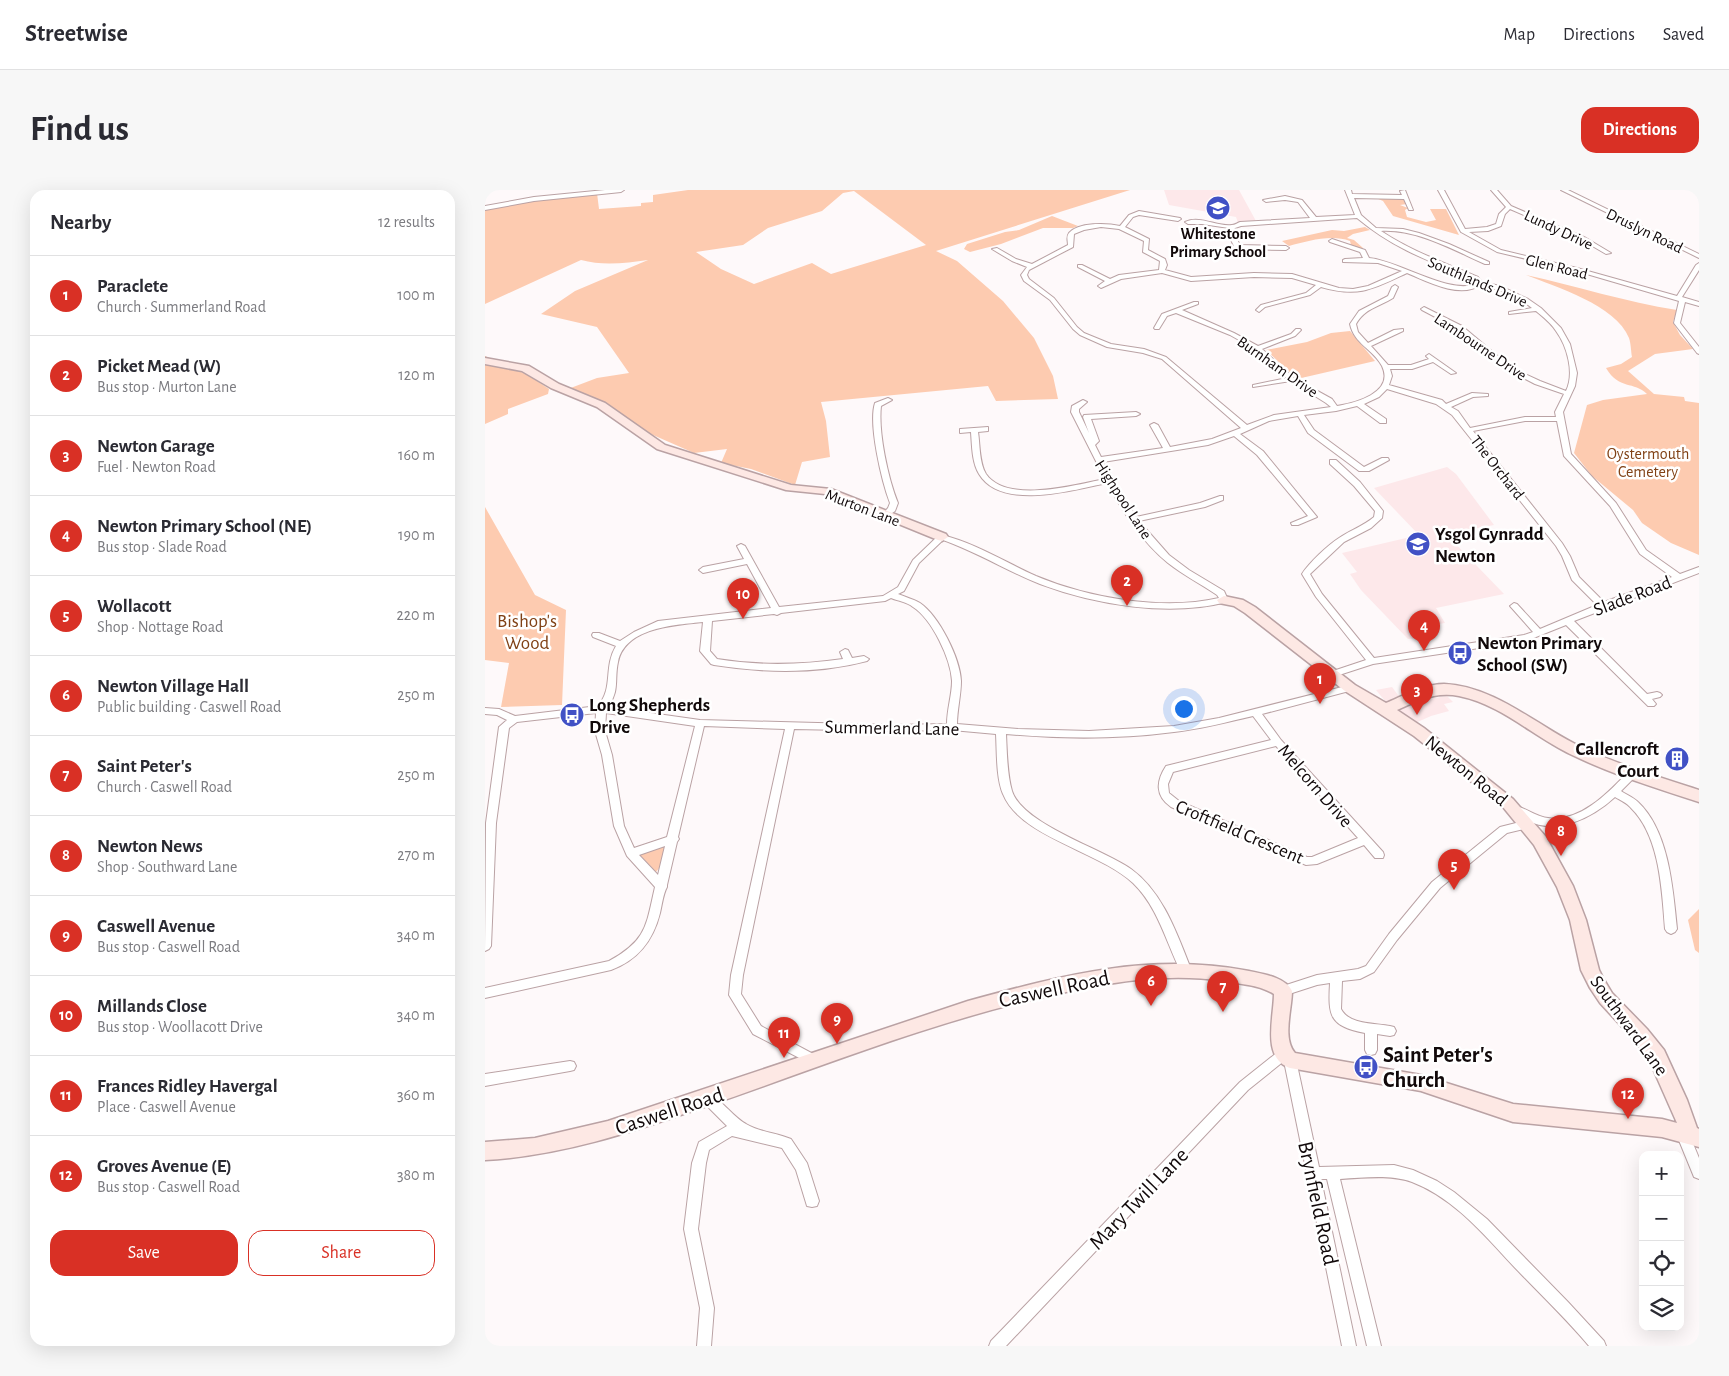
<!DOCTYPE html>
<html lang="en">
<head>
<meta charset="utf-8">
<style>
	:root { --surface:#fff; --page:#f7f7f7; --text:#2b2b33; --muted:#7c7c81; --line:#e1e1e2; --accent:#d93025 }
	body { margin:0; font-family:"Alegreya Sans",sans-serif; background:var(--page); color:var(--text) }
	.controls { position:absolute; right:15px; bottom:15px; display:grid; overflow:hidden; border-radius:10px; box-shadow:0 5px 20px #0002 }
	.controls button { width:45px; height:45px; display:grid; place-items:center; padding:0; border:0; border-bottom:1px solid var(--line); background:var(--surface); color:var(--text); font:25px sans-serif }
	.you { position:absolute; left:698px; top:518px; width:18px; height:18px; margin:-12px; border:4px solid #fff; border-radius:50%; background:#1a73e8; box-shadow:0 0 0 8px #1a73e833 }
	.badge { display:grid; place-items:center; width:32px; height:32px; border-radius:50%; background:var(--accent); color:#fff; font-size:16px; font-weight:700 }
	.pin { position:absolute; translate:-50% -41px; filter:drop-shadow(0 1px 2px #0008) }
	.pin::after { content:''; position:absolute; top:26px; width:18px; height:15px; background:inherit; clip-path:polygon(0 0,100% 0,50% 100%) }
	.list { margin:0; padding:0; list-style:none }
	h2 { display:flex; justify-content:space-between; align-items:center; height:65px; margin:0; padding:0 20px; font-size:21px }
	h2 small { font-size:16px; font-weight:400; color:var(--muted) }
	.list li { display:grid; grid-template-columns:32px 1fr auto; gap:15px; align-items:center; box-sizing:border-box; height:80px; padding:0 20px; border-top:1px solid var(--line) }
	.list b { display:block; font-size:19px; white-space:nowrap }
	.list p { margin:0; font-size:16px; white-space:nowrap; color:var(--muted) }
	.list em { font-size:16px; font-style:normal; color:var(--muted) }
	.actions { display:flex; gap:10px; padding:15px 20px }
	.actions a { flex:1; padding:11px 0; border:1px solid var(--accent); border-radius:15px; text-align:center; font-size:18px; color:var(--accent) }
	.actions .main { background:var(--accent); color:#fff }
	.icon { flex:none; width:28px; height:28px; fill:none; stroke:currentColor; stroke-width:2; stroke-linecap:round; stroke-linejoin:round }
	.map { position:relative; flex:none; width:1214px; height:1156px; overflow:hidden; border-radius:15px }
	header { display:flex; align-items:center; gap:30px; box-sizing:border-box; height:70px; padding:0 25px; background:var(--surface); border-bottom:1px solid var(--line) }
	header strong { font-size:24px }
	nav { display:flex; gap:28px; margin-inline-start:auto; font-size:18px }
	.intro { display:flex; align-items:center; justify-content:space-between; box-sizing:border-box; height:120px; padding:0 30px }
	h1 { margin:0; font-size:35px }
	.button { padding:12px 22px; border-radius:15px; background:var(--accent); color:#fff; font-size:18px; font-weight:700 }
	main { display:flex; gap:30px; padding:0 30px }
	aside { flex:1; background:var(--surface); border-radius:15px; box-shadow:0 5px 20px #0002 }
	.map>svg:first-child { display:block }
	.built { fill:#fde8ea }
	.green { fill:#fdcbb0; fill-rule:evenodd }
	.lines { fill:none; stroke-linecap:round; stroke-linejoin:round }
	.street-casing { stroke:#baa2a4; stroke-width:2 }
	.secondary-casing { stroke:#baa2a4; stroke-width:3 }
	.street { fill:#fff; fill-rule:evenodd }
	.secondary { fill:#fde8e4; fill-rule:evenodd }
	.labels { text-anchor:middle; stroke-width:5; stroke-linejoin:round; paint-order:stroke }
	.far-street-label { font-size:16px; fill:#11090a; stroke:#fff }
	.far-poi-label { font-size:16px; font-weight:bold; fill:#11090a; stroke:#fff }
	.far-park-label { font-size:16px; fill:#804115; stroke:#fff }
	.poi-label { font-size:19px; font-weight:bold; fill:#11090a; stroke:#fff; text-anchor:start }
	.street-label { font-size:19px; fill:#11090a; stroke:#fff }
	.park-label { font-size:19px; fill:#804115; stroke:#fff }
	.near-street-label { font-size:22px; fill:#11090a; stroke:#fff }
	.near-poi-label { font-size:22px; font-weight:bold; fill:#11090a; stroke:#fff; text-anchor:start }
</style>
</head>
<body>
<header>
<strong>Streetwise</strong>
<nav><a>Map</a><a>Directions</a><a>Saved</a></nav>
</header>
<div class="intro"><h1>Find us</h1><a class="button">Directions</a></div>
<main>
<aside>
<h2>Nearby<small>12 results</small></h2>
<ul class="list">
<li><span class="badge">1</span><div><b>Paraclete</b><p>Church · Summerland Road</p></div><em>100 m</em></li>
<li><span class="badge">2</span><div><b>Picket Mead (W)</b><p>Bus stop · Murton Lane</p></div><em>120 m</em></li>
<li><span class="badge">3</span><div><b>Newton Garage</b><p>Fuel · Newton Road</p></div><em>160 m</em></li>
<li><span class="badge">4</span><div><b>Newton Primary School (NE)</b><p>Bus stop · Slade Road</p></div><em>190 m</em></li>
<li><span class="badge">5</span><div><b>Wollacott</b><p>Shop · Nottage Road</p></div><em>220 m</em></li>
<li><span class="badge">6</span><div><b>Newton Village Hall</b><p>Public building · Caswell Road</p></div><em>250 m</em></li>
<li><span class="badge">7</span><div><b>Saint Peter's</b><p>Church · Caswell Road</p></div><em>250 m</em></li>
<li><span class="badge">8</span><div><b>Newton News</b><p>Shop · Southward Lane</p></div><em>270 m</em></li>
<li><span class="badge">9</span><div><b>Caswell Avenue</b><p>Bus stop · Caswell Road</p></div><em>340 m</em></li>
<li><span class="badge">10</span><div><b>Millands Close</b><p>Bus stop · Woollacott Drive</p></div><em>340 m</em></li>
<li><span class="badge">11</span><div><b>Frances Ridley Havergal</b><p>Place · Caswell Avenue</p></div><em>360 m</em></li>
<li><span class="badge">12</span><div><b>Groves Avenue (E)</b><p>Bus stop · Caswell Road</p></div><em>380 m</em></li>
</ul>
<div class="actions"><a class="main">Save</a><a>Share</a></div>
</aside>
<div class="map">
<svg width="1214" height="1156" viewBox="0 0 1214 1156">
	<rect width="100%" height="100%" fill="#fef9fa"/>
	<g class="built">
		<path d="M679 0H754L771 31 753 33 751 27 684 15Z"/>
		<path d="M962 277 971 284 1009 335 961 344 1019 404 951 418 960 433 928 438 933 448 923 449 876 400 865 384 872 382 857 363 934 345 889 298Z"/>
		<path d="M907 497 913 505 931 514 943 509 962 506 968 512 959 514 964 521 946 526 928 534 901 512 891 500Z"/>
	</g>
	<g class="green">
		<path d="M203 0H645L451 61 472 71 518 111 549 148 568 186 573 209 511 211 503 196 336 212 341 231 345 267 317 272 310 295 266 279 236 273 242 259 209 263 168 245 154 238 118 213 83 199 112 188 144 183 112 137 56 124 90 101 163 70C141 73 118 76 96 70L0 114V19L43 11 112 3 114 19 156 16V13L168 12V5ZM369 1 441 55 346 84 327 73 269 94 236 79 211 62 258 55 283 38 337 21 358 3Z"/>
		<path d="M891 8H918L922 14 915 15 923 18 920 20 922 27 941 32 951 30 945 19H961L974 45 908 26 898 11Z"/>
		<path d="M567 26 593 36 588 38H558L516 54 485 62 479 59 482 54 520 42 534 40Z"/>
		<path d="M880 37 885 40 868 44 862 48 869 50 878 58 877 59 866 55 865 51C846 44 823 51 804 56L797 51 847 40 859 41Z"/>
		<path d="M1041 85C1091 96 1141 112 1192 120L1188 132 1195 145 1208 159 1170 164 1143 181 1169 204 1199 207 1200 211 1214 213V365L1186 353 1157 333 1148 320 1107 286 1089 263 1102 215 1118 210 1162 204C1149 191 1134 200 1121 178L1136 174 1147 167C1146 162 1146 154 1144 148 1131 115 1071 97 1041 85Z"/>
		<path d="M865 141 890 171 812 189 781 160 822 152 846 143Z"/>
		<path d="M0 166 43 185 64 199 63 204 23 219V224L0 234Z"/>
		<path d="M0 317 50 405 81 420 77 515 16 517 24 473 0 470Z"/>
		<path d="M180 656 176 676 171 682 154 664Z"/>
		<path d="M1214 719V763L1210 760 1203 730Z"/>
	</g>
	<g class="lines">
		<defs>
			<g id="street">
				<path d="M120 0H139L136 2 49 11 0 20V16L49 7Z"/>
				<path d="M860 0H866L867 4 917 5 915 1 920 0 928 20H924L919 9 869 8 876 25 891 38 918 39 934 43 964 54 1004 72V74H1000C968 60 932 39 896 41 926 61 960 73 993 87L997 92 1015 96 1043 109 1056 118 1076 138 1085 154 1092 183 1090 196 1078 222 1086 264 1131 313 1161 360 1195 384 1214 377V383L1089 431 1162 504 1172 502 1175 503 1177 505 1175 507 1167 509 1171 514 1169 516H1163L1081 435 1041 451 888 474 851 486H845L843 484 845 482 881 470 831 407 817 384C824 373 843 355 854 348 866 340 878 336 889 327L890 321 869 296 845 274V270H851L875 292 898 321 897 328 886 338 859 352 825 384 837 404 889 468 1039 445 1048 442 1025 416 1029 413 1032 414 1055 439 1112 415 1087 390 1077 366 1071 356 967 225 951 214 902 199 894 207 879 214 901 229V233H895L872 216 851 221 819 225 829 240 879 277 897 268H903L904 270 884 281H874L823 243 813 226 784 231 755 244 778 261 832 327 813 335H807L806 333 823 326 772 265 749 246 723 255 618 272 651 327 715 313 735 306H738V310L720 317 654 331 684 365 704 380 739 401 743 410 742 412C684 427 611 415 555 394 522 381 492 362 458 350L434 373 419 401 413 404C420 407 428 409 435 413 454 426 475 468 476 491 476 505 472 520 472 534L533 539 604 541 689 536 734 528 865 495 868 496 870 498 868 500 777 524 796 550 898 662 899 665 898 668H890L879 655 832 674 821 675 686 617C670 606 671 591 681 576L786 550 768 526C742 532 716 539 689 542 636 549 575 549 521 544 522 563 522 584 527 601 537 634 618 659 646 679 678 702 692 744 706 779L704 782 700 784 696 782C681 752 673 717 648 693 614 661 535 647 518 604 511 588 512 561 511 544L467 540 407 541 309 539 258 785 256 804 276 836 332 866 334 870 332 874 328 875 268 844 244 805 246 785 300 539 219 536 193 647 194 649 192 652 182 695V697C178 704 177 715 175 723 168 751 153 770 126 780L0 808V798L124 771C162 750 161 736 170 697L142 666 129 636 117 565 110 541 111 523 32 532 24 538 11 633 6 756 4 759 0 761 1 633 14 537 22 530 12 525 0 524V518L14 519 30 526 113 516C129 497 118 478 131 456L108 447 107 445 108 443H114L135 451 149 442 173 431 286 418 262 374 218 383 214 380 218 377 259 369 252 356 256 354 260 356 294 417 398 406 413 397 428 370 454 345H457C490 353 520 372 551 386 603 408 678 421 734 408L732 405C716 394 698 385 683 373 657 352 638 322 622 293 589 300 516 321 494 284 487 273 487 256 486 242L475 243V239L503 237V241L493 242C495 254 494 273 501 284 522 314 590 295 620 289L586 222 587 216 598 210 602 212 594 219V222L604 243 598 227 599 225 651 222 655 224 651 226 606 229 614 251 610 255 616 267 678 258 665 235 669 233 673 235 685 257 727 249 756 238 677 169 658 163 622 157 595 145 588 139 565 110 539 91 536 85 542 77 527 71 507 59 512 58 531 69 547 74 583 55C583 51 581 47 584 43 593 32 622 33 635 36L644 25 654 21 695 28 696 29 693 31 654 25 648 27 640 37 664 49 663 60 680 69 682 75 680 80 706 87 769 83 807 84 854 98 868 99 883 96 917 81 893 73 858 72V70L860 69 878 68 875 62 845 52 844 51 847 49 880 60 884 68C912 70 969 107 991 93L989 89C944 71 909 59 872 28L756 36 750 38 748 42 755 55 801 56 804 58 801 60 753 59 722 65 720 64V62L749 56 742 42 744 38 717 34H703L700 32C715 25 732 37 747 35 750 35 752 33 755 32L825 28 813 12 800 10 781 12 778 10 800 6 817 10 831 27 870 25ZM616 37 634 39 659 51 658 62 675 71 674 80 634 85 625 89 597 75H593V77L620 91 613 96 616 98 636 89 677 83 706 91 769 87 807 88 831 95 821 103 776 115 771 120 774 122 780 117 825 105 836 97C874 108 888 99 922 83 943 92 975 109 996 95 1014 99 1032 106 1047 118L1024 122V124L1051 121C1058 127 1066 133 1071 141 1082 156 1090 183 1081 201L1055 191 1027 178 977 136 939 117 936 119 937 120 973 139 1023 180 1050 194 1079 204 1070 222 1071 227H1040L985 238 973 221 966 217 988 207 1003 206V204L987 203 961 214 957 210 904 195 907 186 905 179H927L948 172 966 184 971 183 944 164 941 166 944 169 926 175H903L886 156 918 141V139L909 140 883 153 873 142 871 134C880 118 894 117 908 108L913 97 910 95 907 97 903 106 874 121 865 134C869 154 888 159 897 176 910 203 870 213 852 216L847 209 809 188 777 159 810 146 816 140 815 139H811L806 144 773 156 749 143 697 120 713 114V112H709L677 124 669 138 670 139H674L682 126 691 123 745 145 770 159 802 188 768 195V197L806 191 841 213 846 217 789 225 762 235 681 167 659 159 626 154 599 143 592 137 569 108 544 89 542 85 544 80 588 57 589 44 599 40ZM1040 231H1072L1079 266 1125 316 1155 364 1187 387 1119 412 1094 387 1085 366 1077 353 988 241ZM406 408C413 411 422 412 428 417 447 429 466 469 467 491 467 505 462 519 462 534L407 535 215 530 123 517C135 500 129 490 133 472 140 437 191 435 218 432L215 461 226 474 229 475C279 483 333 484 382 471L384 469 379 466 367 468 363 460 360 459 355 462 358 469C316 475 274 476 232 469L225 461 227 431 289 424 292 425 296 423 400 411ZM121 523 210 536 182 647 149 658 139 636 127 565 120 541ZM791 556 873 648 827 667H822L694 611 684 603 683 594 688 582ZM180 656 173 685 154 665Z"/>
				<path d="M953 0H959L980 39 1002 37 1011 34 1014 24 1021 17 1006 0H1012L1026 16 1101 48 1126 63 1121 64 1097 50 1025 19 1020 24 1016 36 1003 41 984 42 1016 60 1092 78 1192 106 1211 75 1214 73V80L1197 107 1214 112V116L1200 112 1195 133 1214 157V164L1212 163 1189 133 1194 111 1088 80 1012 62 976 42Z"/>
				<path d="M1076 0H1083L1214 64V68Z"/>
				<path d="M403 208 407 210 396 216C393 242 403 288 413 313L410 321 400 328 396 326 403 318 405 313C397 292 383 234 390 213Z"/>
				<path d="M1148 580 1153 584 1136 601C1142 605 1148 607 1153 612 1184 641 1188 699 1192 739L1190 742 1186 744 1182 742 1180 739C1177 701 1175 646 1146 618 1142 613 1135 610 1130 607 1107 628 1072 646 1041 630 1037 627 1032 625 1029 621L1030 618 1034 617C1044 620 1052 627 1063 628 1095 633 1124 602 1144 581Z"/>
				<path d="M1039 631 1043 632 1044 635 1043 638 1022 643 955 698 912 750 889 782 875 789 857 791 856 819C864 835 890 833 905 836L909 837 911 841 909 845 905 846 892 844V860L890 864 886 865 882 864 880 860V843C845 836 843 827 845 793L832 795 798 806 794 805 792 801 794 797 798 796 832 785 873 779 881 776 904 744 947 692 1015 637Z"/>
				<path d="M798 860 802 861 804 865 809 866 811 870 834 977 909 975 928 980 952 991 969 1002 1002 1029 1083 1112 1119 1151 1121 1156H1104C1083 1131 1059 1108 1036 1084 1004 1051 972 1009 927 992 904 984 878 988 855 989L896 1156H882L842 989H836L871 1156H857L799 871 763 900 521 1156H504L506 1151 755 892 794 861Z"/>
				<path d="M85 871 89 872 91 876 89 880 85 881 0 896V884Z"/>
				<path d="M222 902C233 906 248 927 261 934 275 942 291 943 306 949L322 973 334 1011 332 1016 327 1017 322 1016 311 980 297 958 247 946 224 960 221 973 213 1039 229 1118 226 1156H212L215 1118 199 1039 207 973 214 952 242 936 218 912 216 908 218 904Z"/>
				<path d="M1197 937 1202 939 1214 968V989L1209 987 1191 943 1192 939Z"/>
			</g>
			<g id="secondary">
				<path d="M0 168 44 176 74 194 120 213 180 255 306 295 346 299 461 344 463 347 457 351 453 350 340 304 301 300 172 259 112 217 66 198 37 181 0 174Z"/>
				<path d="M739 406 758 410 770 417 870 495 901 513C918 506 939 494 959 494 1010 496 1052 536 1096 557 1134 575 1174 587 1214 600V612C1171 598 1126 584 1085 564 1048 546 1015 514 974 506 951 501 932 511 912 520L939 538 1028 609 1061 647 1088 696 1101 730 1114 780 1118 788 1127 803 1162 839 1179 860 1202 910 1212 938 1214 939V957L1177 947 1028 932 936 901 805 878C776 868 789 827 789 804 775 795 755 794 738 791 679 782 620 793 563 806 445 832 333 878 219 917 147 942 76 966 0 970V952L50 948 123 931 483 811C578 785 665 762 764 781 778 784 800 787 807 801 807 819 797 848 810 863L936 885 1028 914 1177 929 1192 933 1165 872 1150 851 1115 813 1105 798 1096 780 1085 730 1072 697 1049 655 1018 617 929 546 860 501 760 423 749 416 734 413 732 410Z"/>
			</g>
		</defs>
		<use href="#street" class="street-casing"/>
		<use href="#secondary" class="secondary-casing"/>
		<use href="#street" class="street"/>
		<use href="#secondary" class="secondary"/>
	</g>
	<defs>
		<symbol id="school-disc" viewBox="-11 -11 22 22"><circle r="9.5" fill="#4151c5" stroke="#fff"/><path d="M0-5L7-2L0 1L-7-2ZM-4 1L0 2.5L4 1V4Q0 6-4 4Z" fill="#fff"/></symbol>
		<symbol id="bus-disc" viewBox="-11 -11 22 22"><circle r="9.5" fill="#4151c5" stroke="#fff"/><path d="M-5-6H5V4H4V6H2V4H-2V6H-4V4H-5ZM-3.5-4V0h7V-4ZM-3.5 1.2v1.5H-2V1.2ZM2 1.2v1.5H3.5V1.2Z" fill="#fff"/></symbol>
		<symbol id="building-disc" viewBox="-11 -11 22 22"><circle r="9.5" fill="#4151c5" stroke="#fff"/><path d="M-4-6H4V6H1V3H-1V6H-4ZM-2.5-4.3h1.7v1.8h-1.7ZM.8-4.3h1.7v1.8H.8ZM-2.5-1h1.7V.8h-1.7ZM.8-1h1.7V.8H.8Z" fill="#fff"/></symbol>
	</defs>
	<g fill-rule="evenodd">
		<use href="#school-disc" x="719" y="4" width="28" height="28"/>
		<use href="#school-disc" x="919" y="340" width="28" height="28"/>
		<use href="#bus-disc" x="961" y="449" width="28" height="28"/>
		<use href="#bus-disc" x="73" y="511" width="28" height="28"/>
		<use href="#building-disc" x="1178" y="555" width="28" height="28"/>
		<use href="#bus-disc" x="867" y="863" width="28" height="28"/>
	</g>
	<g class="labels">
		<g class="far-street-label">
			<text transform="translate(1074 39) rotate(25)" y="6">Lundy Drive</text>
			<text transform="translate(1160 40) rotate(26)" y="6">Druslyn Road</text>
			<text transform="translate(1072 76) rotate(14)" y="6">Glen Road</text>
			<text transform="translate(993 91) rotate(23)" y="6">Southlands Drive</text>
			<text transform="translate(996 156) rotate(34)" y="6">Lambourne Drive</text>
			<text transform="translate(793 176) rotate(35)" y="6">Burnham Drive</text>
			<text transform="translate(1013 277) rotate(52)" y="6">The Orchard</text>
			<text transform="translate(639 309) rotate(57)" y="6">Highpool Lane</text>
			<text transform="translate(378 317) rotate(21)" y="6">Murton Lane</text>
		</g>
		<g class="far-poi-label">
			<text x="733" y="49">Whitestone<tspan x="733" dy="18">Primary School</tspan></text>
		</g>
		<g class="far-park-label">
			<text x="1163" y="269">Oystermouth<tspan x="1163" dy="18">Cemetery</tspan></text>
		</g>
		<g class="poi-label">
			<text x="950" y="350">Ysgol Gynradd<tspan x="950" dy="22">Newton</tspan></text>
			<text x="992" y="459">Newton Primary<tspan x="992" dy="22">School (SW)</tspan></text>
			<text x="104" y="521">Long Shepherds<tspan x="104" dy="22">Drive</tspan></text>
			<text x="1174" y="565" text-anchor="end">Callencroft<tspan x="1174" dy="22">Court</tspan></text>
		</g>
		<g class="street-label">
			<text transform="translate(1147 405) rotate(-21)" y="7">Slade Road</text>
			<text transform="translate(407 537) rotate(1)" y="7">Summerland Lane</text>
			<text transform="translate(982 580) rotate(39)" y="7">Newton Road</text>
			<text transform="translate(831 595) rotate(49)" y="7">Melcorn Drive</text>
			<text transform="translate(755 641) rotate(23)" y="7">Croftfield Crescent</text>
			<text transform="translate(1145 835) rotate(54)" y="7">Southward Lane</text>
		</g>
		<g class="park-label">
			<text x="42" y="437">Bishop's<tspan x="42" dy="22">Wood</tspan></text>
		</g>
		<g class="near-street-label">
			<text transform="translate(569 798) rotate(-12)" y="8">Caswell Road</text>
			<text transform="translate(184 920) rotate(-18)" y="8">Caswell Road</text>
			<text transform="translate(653 1008) rotate(-46)" y="8">Mary Twill Lane</text>
			<text transform="translate(834 1013) rotate(78)" y="8">Brynfield Road</text>
		</g>
		<g class="near-poi-label">
			<text x="898" y="872">Saint Peter's<tspan x="898" dy="25">Church</tspan></text>
		</g>
	</g>
</svg>
<div class="controls">
<button>+</button>
<button>−</button>
<button><svg class="icon" aria-label="locate" viewBox="0 0 24 24"><circle cx="12" cy="12" r="6"/><path d="M12 2v4M12 18v4M2 12h4M18 12h4"/></svg></button>
<button><svg class="icon" aria-label="layers" viewBox="0 0 24 24"><path d="M12 4l9 5-9 5-9-5zM3 14l9 5 9-5"/></svg></button>
</div>
<div class="you"></div>
<div class="pin badge" style="left:835px;top:514px">1</div>
<div class="pin badge" style="left:642px;top:416px">2</div>
<div class="pin badge" style="left:932px;top:525px">3</div>
<div class="pin badge" style="left:939px;top:461px">4</div>
<div class="pin badge" style="left:969px;top:700px">5</div>
<div class="pin badge" style="left:666px;top:816px">6</div>
<div class="pin badge" style="left:738px;top:822px">7</div>
<div class="pin badge" style="left:1076px;top:666px">8</div>
<div class="pin badge" style="left:352px;top:854px">9</div>
<div class="pin badge" style="left:258px;top:429px">10</div>
<div class="pin badge" style="left:299px;top:868px">11</div>
<div class="pin badge" style="left:1143px;top:929px">12</div>
</div>
</main>
</body>
</html>
